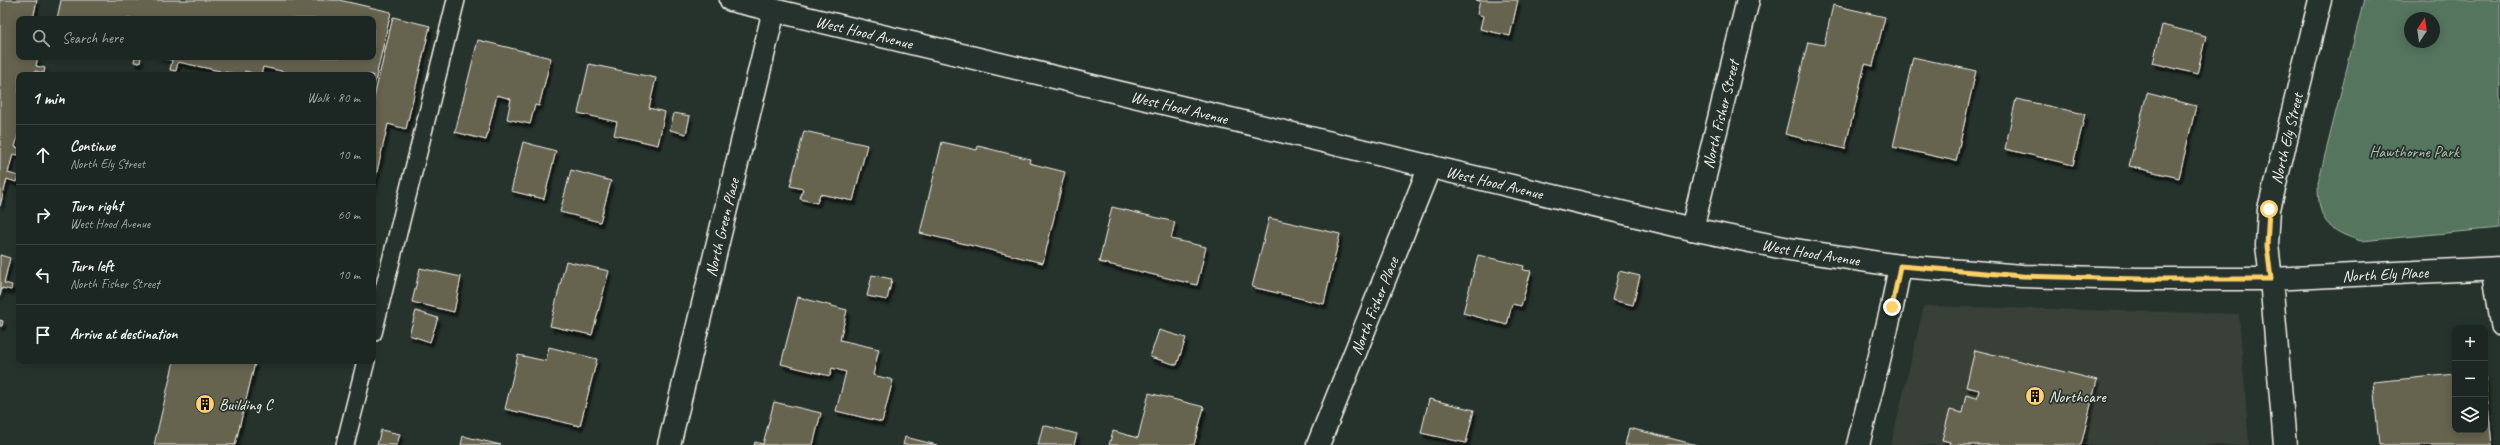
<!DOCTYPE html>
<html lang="en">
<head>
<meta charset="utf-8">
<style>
	:root { --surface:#1c2622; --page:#252e2a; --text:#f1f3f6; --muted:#a0a5a5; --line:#3a4340 }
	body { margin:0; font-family:Caveat,sans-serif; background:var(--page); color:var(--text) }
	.controls { position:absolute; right:12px; bottom:12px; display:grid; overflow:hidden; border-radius:8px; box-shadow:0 2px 10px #0003 }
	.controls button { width:36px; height:36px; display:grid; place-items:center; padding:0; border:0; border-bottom:1px solid var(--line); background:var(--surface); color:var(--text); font:20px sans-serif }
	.compass { position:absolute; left:2404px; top:12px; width:36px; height:36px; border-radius:50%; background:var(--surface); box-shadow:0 2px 10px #0003; rotate:13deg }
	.stop { position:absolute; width:12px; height:12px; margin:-9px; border:3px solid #ffd166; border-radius:50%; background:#fff }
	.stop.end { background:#ffd166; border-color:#fff; box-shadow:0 1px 4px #0008 }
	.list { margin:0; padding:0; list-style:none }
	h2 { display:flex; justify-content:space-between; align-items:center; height:52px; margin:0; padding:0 16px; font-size:17px }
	h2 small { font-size:13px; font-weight:400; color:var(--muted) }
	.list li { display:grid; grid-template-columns:26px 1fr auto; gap:12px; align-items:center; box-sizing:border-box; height:60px; padding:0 16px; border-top:1px solid var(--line) }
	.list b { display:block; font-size:15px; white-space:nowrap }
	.list p { margin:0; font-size:13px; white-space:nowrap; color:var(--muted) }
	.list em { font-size:13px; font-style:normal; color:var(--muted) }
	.icon { flex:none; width:22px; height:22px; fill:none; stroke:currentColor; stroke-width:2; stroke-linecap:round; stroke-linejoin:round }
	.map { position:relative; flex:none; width:2500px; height:445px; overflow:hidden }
	.search { position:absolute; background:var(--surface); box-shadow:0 2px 10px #0003; left:16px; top:16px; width:360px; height:44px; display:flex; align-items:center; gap:10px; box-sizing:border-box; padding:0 14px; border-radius:8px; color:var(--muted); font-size:15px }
	.panel { position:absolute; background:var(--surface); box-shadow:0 2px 10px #0003; left:16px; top:72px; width:360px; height:292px; border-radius:8px }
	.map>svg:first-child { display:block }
	.built { fill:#394138 }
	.green { fill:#55755f; stroke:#a4b3a4; fill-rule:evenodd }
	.building { fill:#666350; stroke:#f4f1e8; filter:url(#shadow) }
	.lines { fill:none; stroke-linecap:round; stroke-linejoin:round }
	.lane-casing { stroke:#f4f1e8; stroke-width:20 }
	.street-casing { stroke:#f4f1e8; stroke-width:25 }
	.secondary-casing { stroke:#f4f1e8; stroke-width:25 }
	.lane { stroke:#26332d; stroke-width:17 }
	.street { stroke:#26332d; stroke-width:22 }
	.secondary { stroke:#26332d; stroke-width:22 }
	.route { stroke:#ffd166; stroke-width:5 }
	.labels { text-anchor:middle; stroke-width:3.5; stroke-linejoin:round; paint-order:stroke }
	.street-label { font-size:16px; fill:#f4f1e8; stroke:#26332d }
	.park-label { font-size:16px; fill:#b4bfb1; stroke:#26332d }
	.poi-label { font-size:16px; fill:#f4f1e8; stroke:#26332d; text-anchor:start }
</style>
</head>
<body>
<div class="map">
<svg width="2500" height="445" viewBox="0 0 2500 445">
	<defs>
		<filter id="shadow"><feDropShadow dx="2.5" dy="4.5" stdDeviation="1" flood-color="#0009"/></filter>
	</defs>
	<rect width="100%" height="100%" fill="#26332d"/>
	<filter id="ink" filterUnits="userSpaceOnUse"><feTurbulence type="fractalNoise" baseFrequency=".025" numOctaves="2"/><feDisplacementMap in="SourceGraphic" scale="8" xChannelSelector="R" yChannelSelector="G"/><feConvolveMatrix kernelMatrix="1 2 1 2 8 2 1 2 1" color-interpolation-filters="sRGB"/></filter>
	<g filter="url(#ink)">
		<path class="built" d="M1924 306 2239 314 2249 445H1891Z"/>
		<path class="green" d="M2364 0H2500V228L2361 241C2326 230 2318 220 2318 183ZM2410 18H2434V42H2410Z"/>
		<g class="building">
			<path d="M0 0H37L33 19H19V57H38L36 66 45 68 44 73 35 71 34 75H19V132L15 147 19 148V155L13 154 8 173 18 176 16 182 7 179 0 206Z"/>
			<path d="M61 0H339L391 12 373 90V75H299L263 67 261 75 245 71 244 75 225 72 224 75H219L220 71 178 62 176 71 170 70 172 60 157 57H373V19H57Z"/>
			<path d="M1476 0H1518L1510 36 1480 29 1483 16 1477 14 1480 1Z"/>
			<path d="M1833 5 1885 17 1873 66 1865 64 1845 149 1785 134 1808 42 1824 45Z"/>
			<path d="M393 17 430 26 406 129 388 124 373 189V102Z"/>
			<path d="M2162 25 2206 36 2197 74 2153 63Z"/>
			<path d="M478 40 551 58 539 106 535 105 530 124 507 119 511 99 497 95 486 140 455 132Z"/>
			<path d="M135 57H141L140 63 134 62Z"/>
			<path d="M1913 57 1976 71 1956 161 1893 147Z"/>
			<path d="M589 64 656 78 649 108 665 112 658 145 614 135 617 122 578 113Z"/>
			<path d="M2147 93 2196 106 2179 178 2129 166Z"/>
			<path d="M2016 99 2085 114 2073 165 2005 149Z"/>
			<path d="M674 113 690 116 686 134 670 130Z"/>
			<path d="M804 131 867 145 853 201 820 194 817 203 800 199 803 189 790 186Z"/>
			<path d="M523 142 556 151 544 199 511 191Z"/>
			<path d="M942 142 977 150 978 146 1030 159 1029 163 1065 172 1043 263 920 233Z"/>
			<path d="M571 170 611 181 600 222 560 212Z"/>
			<path d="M1112 207 1175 222 1171 239 1206 247 1197 285 1099 262Z"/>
			<path d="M1269 218 1340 234 1324 304 1252 287Z"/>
			<path d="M0 255 10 258 4 283 12 285 11 290 2 288 0 296Z"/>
			<path d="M1478 255 1524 266 1523 270 1531 271 1521 306 1512 304 1507 325 1463 313Z"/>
			<path d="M566 261 609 271 592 335 550 326Z"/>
			<path d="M420 268 461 277 454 312 412 302Z"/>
			<path d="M1619 271 1640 276 1633 305 1612 300Z"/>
			<path d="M872 275 892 279 887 300 867 296Z"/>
			<path d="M798 297 847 310 840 340 879 349 873 375 893 380 882 422 836 411 846 372 832 368 830 376 781 364Z"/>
			<path d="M416 311 438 318 430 342 409 335Z"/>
			<path d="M0 320 3 321 2 326H0Z"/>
			<path d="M1159 330 1186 338 1177 365 1150 357Z"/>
			<path d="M549 347 597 359 580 426 505 409 518 355 546 361Z"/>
			<path d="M1975 350 2097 380 2081 445H1949L1950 442 1942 440 1950 410 1962 413 1966 395 1977 398 1979 390 1966 387Z"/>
			<path d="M174 361H246L255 363 235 445H154Z"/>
			<path d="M2455 374V430H2485V377L2492 445H2379L2373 382Z"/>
			<path d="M1149 393 1204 407 1194 445H1109L1113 431 1138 438Z"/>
			<path d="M1429 399 1474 410 1466 443 1421 433Z"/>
			<path d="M774 402 821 413 813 445H754L755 442 763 444Z"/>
			<path d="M1043 425 1077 434 1074 445H1038Z"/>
			<path d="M1629 428 1697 445H1625Z"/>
			<path d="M381 430 400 434 397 445H377Z"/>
			<path d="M463 436 501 445H461Z"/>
			<path d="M905 437 937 445H903Z"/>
		</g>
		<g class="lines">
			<defs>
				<g id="lane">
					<path d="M2491 269 2500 327"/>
					<path d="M373 333 456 0"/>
					<path d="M345 445 366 361"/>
				</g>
				<g id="street">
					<path id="s1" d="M1692 229 1748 0"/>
					<path id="s2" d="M2271 279 2267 245 2269 209 2320 0"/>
					<path id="s3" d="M669 445 774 10"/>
					<path id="s4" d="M1318 445 1430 166"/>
					<path d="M1858 445 1892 307 1900 266"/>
				</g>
				<g id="secondary">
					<path id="s5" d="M731 0 1692 229 1789 249 1900 266 2022 276 2139 279H2271L2500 268"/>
					<path d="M2271 279 2285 445"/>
				</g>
			</defs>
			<use href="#lane" class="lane-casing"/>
			<use href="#street" class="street-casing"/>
			<use href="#secondary" class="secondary-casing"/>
			<use href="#lane" class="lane"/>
			<use href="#street" class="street"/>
			<use href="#secondary" class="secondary"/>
		</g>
	</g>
	<g class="lines" filter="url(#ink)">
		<path class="route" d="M1892 307 1900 266 2022 276 2139 279H2271L2267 246 2269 209"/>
	</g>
	<defs>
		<symbol id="building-disc" viewBox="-11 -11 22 22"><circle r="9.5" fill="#ffd166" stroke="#26332d"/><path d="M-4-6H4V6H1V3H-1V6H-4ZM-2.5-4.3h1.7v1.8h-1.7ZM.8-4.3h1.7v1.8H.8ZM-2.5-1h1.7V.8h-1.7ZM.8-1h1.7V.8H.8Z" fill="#111"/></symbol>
	</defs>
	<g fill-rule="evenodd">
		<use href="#building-disc" x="2024" y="385" width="22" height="22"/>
		<use href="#building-disc" x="194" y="393" width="22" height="22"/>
	</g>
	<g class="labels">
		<g class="street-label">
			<text dy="6" stroke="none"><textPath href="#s5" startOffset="137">West Hood Avenue</textPath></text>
			<text dy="6" stroke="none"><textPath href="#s5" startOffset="461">West Hood Avenue</textPath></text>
			<text dy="6" stroke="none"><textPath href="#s1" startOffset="118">North Fisher Street</textPath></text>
			<text dy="6" stroke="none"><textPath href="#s2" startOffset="143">North Ely Street</textPath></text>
			<text dy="6" stroke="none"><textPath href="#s5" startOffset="785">West Hood Avenue</textPath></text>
			<text dy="6" stroke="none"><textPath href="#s3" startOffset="224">North Green Place</textPath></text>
			<text dy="6" stroke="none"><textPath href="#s5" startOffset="1109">West Hood Avenue</textPath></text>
			<text dy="6" stroke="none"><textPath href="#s5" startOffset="1685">North Ely Place</textPath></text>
			<text dy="6" stroke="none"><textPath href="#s4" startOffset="150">North Fisher Place</textPath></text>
		</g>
		<g class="park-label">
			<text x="2414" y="157">Hawthorne Park</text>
		</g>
		<g class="poi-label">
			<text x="2049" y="402">Northcare</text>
			<text x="219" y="410">Building C</text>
		</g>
	</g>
</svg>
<div class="controls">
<button>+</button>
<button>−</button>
<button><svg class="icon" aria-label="layers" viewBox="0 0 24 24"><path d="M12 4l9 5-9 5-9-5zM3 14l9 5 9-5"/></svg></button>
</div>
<svg class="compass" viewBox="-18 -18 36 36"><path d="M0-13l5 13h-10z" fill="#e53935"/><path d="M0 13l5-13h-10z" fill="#a0a5a5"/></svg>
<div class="stop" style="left:2269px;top:209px"></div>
<div class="stop end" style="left:1892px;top:307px"></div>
<div class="search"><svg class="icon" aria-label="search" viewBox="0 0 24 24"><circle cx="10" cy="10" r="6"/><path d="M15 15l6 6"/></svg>Search here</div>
<section class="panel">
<h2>1 min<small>Walk · 80 m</small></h2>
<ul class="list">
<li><svg class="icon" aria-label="ahead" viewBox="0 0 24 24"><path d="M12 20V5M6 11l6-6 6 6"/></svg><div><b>Continue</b><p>North Ely Street</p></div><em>10 m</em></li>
<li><svg class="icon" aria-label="right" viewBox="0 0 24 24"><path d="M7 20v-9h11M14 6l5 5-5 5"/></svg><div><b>Turn right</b><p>West Hood Avenue</p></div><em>60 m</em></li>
<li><svg class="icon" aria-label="left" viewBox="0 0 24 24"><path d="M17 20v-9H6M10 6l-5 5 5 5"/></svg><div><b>Turn left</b><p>North Fisher Street</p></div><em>10 m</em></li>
<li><svg class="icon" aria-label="arrive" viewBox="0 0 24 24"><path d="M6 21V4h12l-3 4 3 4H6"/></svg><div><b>Arrive at destination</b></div></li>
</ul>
</section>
</div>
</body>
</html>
